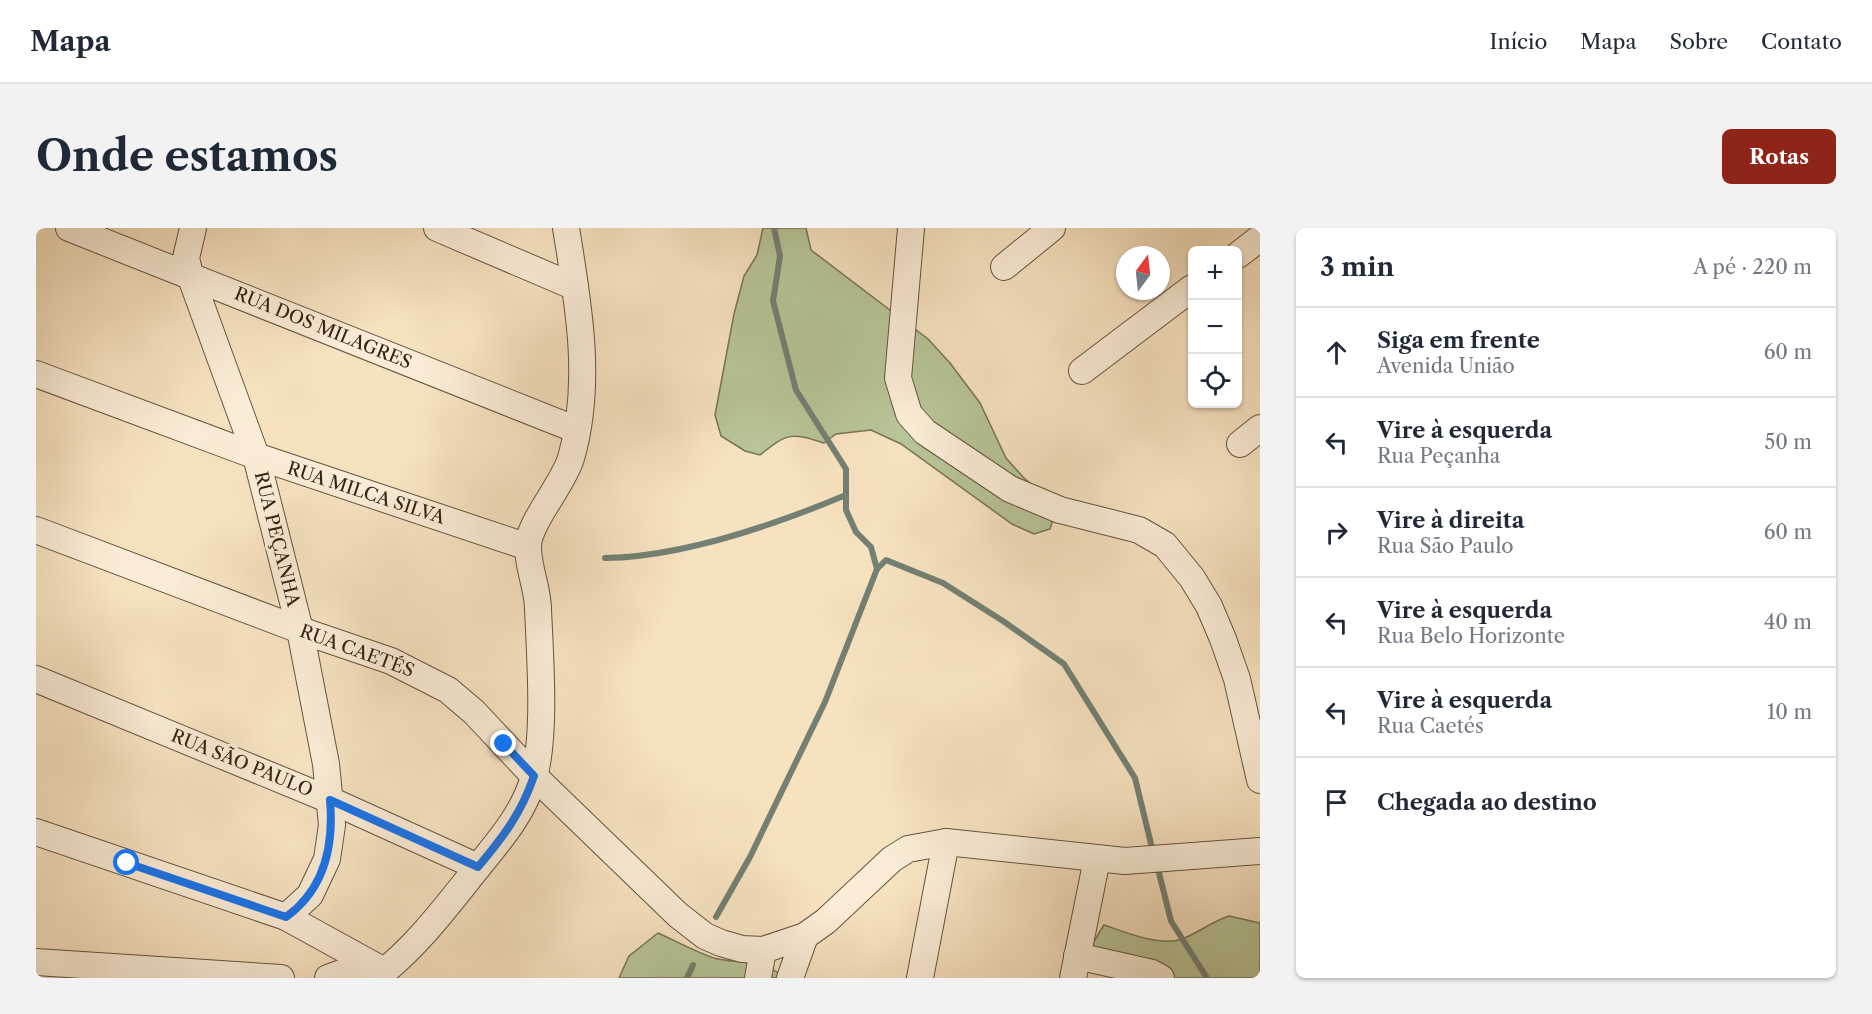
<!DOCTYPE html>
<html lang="pt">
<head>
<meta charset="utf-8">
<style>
	:root { --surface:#fff; --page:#f2f2f3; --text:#1f2937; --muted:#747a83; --line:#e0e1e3; --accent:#8f2418 }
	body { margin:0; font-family:"Libre Caslon Text",serif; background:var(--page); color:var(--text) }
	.controls { position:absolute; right:18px; top:18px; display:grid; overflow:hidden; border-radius:9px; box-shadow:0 2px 4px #0004 }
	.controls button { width:54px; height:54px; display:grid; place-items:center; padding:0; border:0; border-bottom:2px solid var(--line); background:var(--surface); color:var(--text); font:30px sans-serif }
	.compass { position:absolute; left:1080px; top:18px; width:54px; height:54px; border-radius:50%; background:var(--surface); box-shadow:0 2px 4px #0004; rotate:15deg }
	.stop { position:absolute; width:18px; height:18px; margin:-14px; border:4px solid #1a73e8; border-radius:50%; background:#fff }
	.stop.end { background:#1a73e8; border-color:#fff; box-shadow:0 2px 6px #0008 }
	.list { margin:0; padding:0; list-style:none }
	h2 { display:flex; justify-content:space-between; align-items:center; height:78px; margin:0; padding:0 24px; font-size:26px }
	h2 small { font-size:20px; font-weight:400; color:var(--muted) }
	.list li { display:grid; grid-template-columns:39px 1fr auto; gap:18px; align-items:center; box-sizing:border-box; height:90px; padding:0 24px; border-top:2px solid var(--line) }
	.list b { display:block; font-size:22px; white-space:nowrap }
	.list p { margin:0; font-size:20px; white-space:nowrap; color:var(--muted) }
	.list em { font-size:20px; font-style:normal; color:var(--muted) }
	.icon { flex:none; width:33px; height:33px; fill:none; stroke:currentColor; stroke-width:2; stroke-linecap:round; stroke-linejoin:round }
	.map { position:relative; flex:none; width:1224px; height:750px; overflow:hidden; border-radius:9px }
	header { display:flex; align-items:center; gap:36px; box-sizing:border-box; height:84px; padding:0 30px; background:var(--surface); border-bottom:2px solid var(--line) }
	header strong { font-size:28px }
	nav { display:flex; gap:33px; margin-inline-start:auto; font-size:21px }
	.intro { display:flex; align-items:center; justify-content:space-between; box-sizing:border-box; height:144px; padding:0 36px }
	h1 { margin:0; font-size:42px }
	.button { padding:15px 27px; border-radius:9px; background:var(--accent); color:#fff; font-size:21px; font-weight:700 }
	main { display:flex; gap:36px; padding:0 36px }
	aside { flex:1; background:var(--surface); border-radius:9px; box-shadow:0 2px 4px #0004 }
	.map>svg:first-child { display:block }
	.green { fill:#b7c497; stroke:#767455; stroke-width:1.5 }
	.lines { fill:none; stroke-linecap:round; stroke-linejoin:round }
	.stream { stroke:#738073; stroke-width:6 }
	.minor-casing { stroke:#65543e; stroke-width:28 }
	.minor { stroke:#faecd6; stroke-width:26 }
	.route { stroke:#1a73e8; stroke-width:8 }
	.labels { text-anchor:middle; stroke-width:6; stroke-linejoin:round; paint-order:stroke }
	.street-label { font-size:18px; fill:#342413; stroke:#faecd6 }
</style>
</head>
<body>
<header>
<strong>Mapa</strong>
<nav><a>Início</a><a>Mapa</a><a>Sobre</a><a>Contato</a></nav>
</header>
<div class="intro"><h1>Onde estamos</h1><a class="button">Rotas</a></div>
<main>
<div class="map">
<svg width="1224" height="750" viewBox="0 0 1224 750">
	<rect width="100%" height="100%" fill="#f7e2c0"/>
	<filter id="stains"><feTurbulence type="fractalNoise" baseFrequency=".00333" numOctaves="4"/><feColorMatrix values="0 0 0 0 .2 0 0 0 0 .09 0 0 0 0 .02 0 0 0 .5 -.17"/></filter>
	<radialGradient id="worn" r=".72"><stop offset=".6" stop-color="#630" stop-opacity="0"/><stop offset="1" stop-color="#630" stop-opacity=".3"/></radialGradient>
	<g class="green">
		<path d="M727 0H770L775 22 892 111 914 135 944 175 970 230 989 251 1015 272 1019 286 1014 301 998 306 976 296 865 216 835 202 800 206 788 215C755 204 751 205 724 227L709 223 685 208 679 187 698 86 708 48 721 27Z"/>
		<path d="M1193 688 1224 695V750H1075L1055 718 1068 697C1089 704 1124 719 1146 711 1162 705 1175 694 1193 688Z"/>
		<path d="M622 705C636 711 670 729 682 731 702 735 735 733 747 750H583L593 728Z"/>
	</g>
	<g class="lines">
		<g class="stream">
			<path d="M738 0 744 28 737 73 760 162 810 241V282L820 304 835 319 841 341"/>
			<path d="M569 330C647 329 738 297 810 267"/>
			<path d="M1121 637 1135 693 1171 750"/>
			<path d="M680 689 714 629 789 474 841 341 850 332 907 355 967 393 1028 436 1099 550 1117 624"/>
			<path d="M651 750 657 737"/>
		</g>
		<defs>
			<g id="minor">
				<path d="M33 0 541 202"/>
				<path d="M157 0 150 30 154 47 220 228 264 402 290 536 296 597 291 631 274 667 250 689"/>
				<path d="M401 0 539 59"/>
				<path d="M875 0 862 150 873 186 889 204 974 261 1024 282 1103 302 1129 317 1156 350 1173 378 1187 411 1201 451 1224 552"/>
				<path d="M1202 27 1224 10"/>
				<path d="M968 39 1016 0"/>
				<path d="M1046 143 1156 60"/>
				<path d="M0 146 220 228 492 319"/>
				<path d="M1204 216 1224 200"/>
				<path d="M0 302 264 402 355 433 412 462 438 484 498 548 642 687 669 708 685 715 706 721 727 722 769 708 790 693 856 631 872 621 910 614 1089 633 1224 623"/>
				<path d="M0 451 294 572 442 639"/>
				<path d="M0 604 250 689 348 743"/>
				<path d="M1041 728 1116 745 1125 750"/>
				<path d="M0 734 245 750"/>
				<path d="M292 750 333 735"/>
				<path d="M340 750C379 720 407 683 438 644 462 614 487 587 498 549 510 506 504 428 502 381 502 361 492 340 492 319 492 295 527 257 535 230 557 155 542 74 530 0"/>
				<path d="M722 750 727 722"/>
				<path d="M754 750 769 708"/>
				<path d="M884 750 910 614"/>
				<path d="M1037 750 1061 631"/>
			</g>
		</defs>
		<use href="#minor" class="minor-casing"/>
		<use href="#minor" class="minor"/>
	</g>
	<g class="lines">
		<path class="route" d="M91 635 250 689C289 661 298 618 294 572L442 639C467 609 485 586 498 548L468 516"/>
	</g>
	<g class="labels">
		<g class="street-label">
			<text transform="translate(287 100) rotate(22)" y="6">RUA DOS MILAGRES</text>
			<text transform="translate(330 265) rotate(18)" y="6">RUA MILCA SILVA</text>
			<text transform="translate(241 311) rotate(76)" y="6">RUA PEÇANHA</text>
			<text transform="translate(321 423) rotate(20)" y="6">RUA CAETÉS</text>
			<text transform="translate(206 535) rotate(22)" y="6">RUA SÃO PAULO</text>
		</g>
	</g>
	<rect width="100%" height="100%" filter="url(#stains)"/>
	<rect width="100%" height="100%" fill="url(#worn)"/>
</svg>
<div class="controls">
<button>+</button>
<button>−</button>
<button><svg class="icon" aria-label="locate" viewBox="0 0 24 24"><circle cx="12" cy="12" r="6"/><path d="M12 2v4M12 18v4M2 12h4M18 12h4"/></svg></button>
</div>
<svg class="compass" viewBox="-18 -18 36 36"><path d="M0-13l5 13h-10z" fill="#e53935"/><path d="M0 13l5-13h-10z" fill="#747a83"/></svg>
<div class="stop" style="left:91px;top:635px"></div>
<div class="stop end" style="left:468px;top:516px"></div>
</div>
<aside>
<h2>3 min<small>A pé · 220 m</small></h2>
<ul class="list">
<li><svg class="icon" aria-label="ahead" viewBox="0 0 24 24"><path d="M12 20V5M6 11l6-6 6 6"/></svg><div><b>Siga em frente</b><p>Avenida União</p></div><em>60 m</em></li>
<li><svg class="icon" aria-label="left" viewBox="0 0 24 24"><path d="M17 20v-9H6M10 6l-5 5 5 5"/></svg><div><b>Vire à esquerda</b><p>Rua Peçanha</p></div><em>50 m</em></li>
<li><svg class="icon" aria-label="right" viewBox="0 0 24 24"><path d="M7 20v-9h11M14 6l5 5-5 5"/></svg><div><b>Vire à direita</b><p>Rua São Paulo</p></div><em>60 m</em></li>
<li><svg class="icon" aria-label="left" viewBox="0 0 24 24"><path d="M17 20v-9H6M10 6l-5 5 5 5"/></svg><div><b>Vire à esquerda</b><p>Rua Belo Horizonte</p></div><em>40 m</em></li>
<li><svg class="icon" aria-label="left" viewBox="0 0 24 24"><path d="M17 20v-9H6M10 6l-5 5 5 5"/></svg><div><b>Vire à esquerda</b><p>Rua Caetés</p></div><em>10 m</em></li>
<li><svg class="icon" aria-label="arrive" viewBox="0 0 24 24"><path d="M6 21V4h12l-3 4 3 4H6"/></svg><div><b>Chegada ao destino</b></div></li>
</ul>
</aside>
</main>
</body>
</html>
